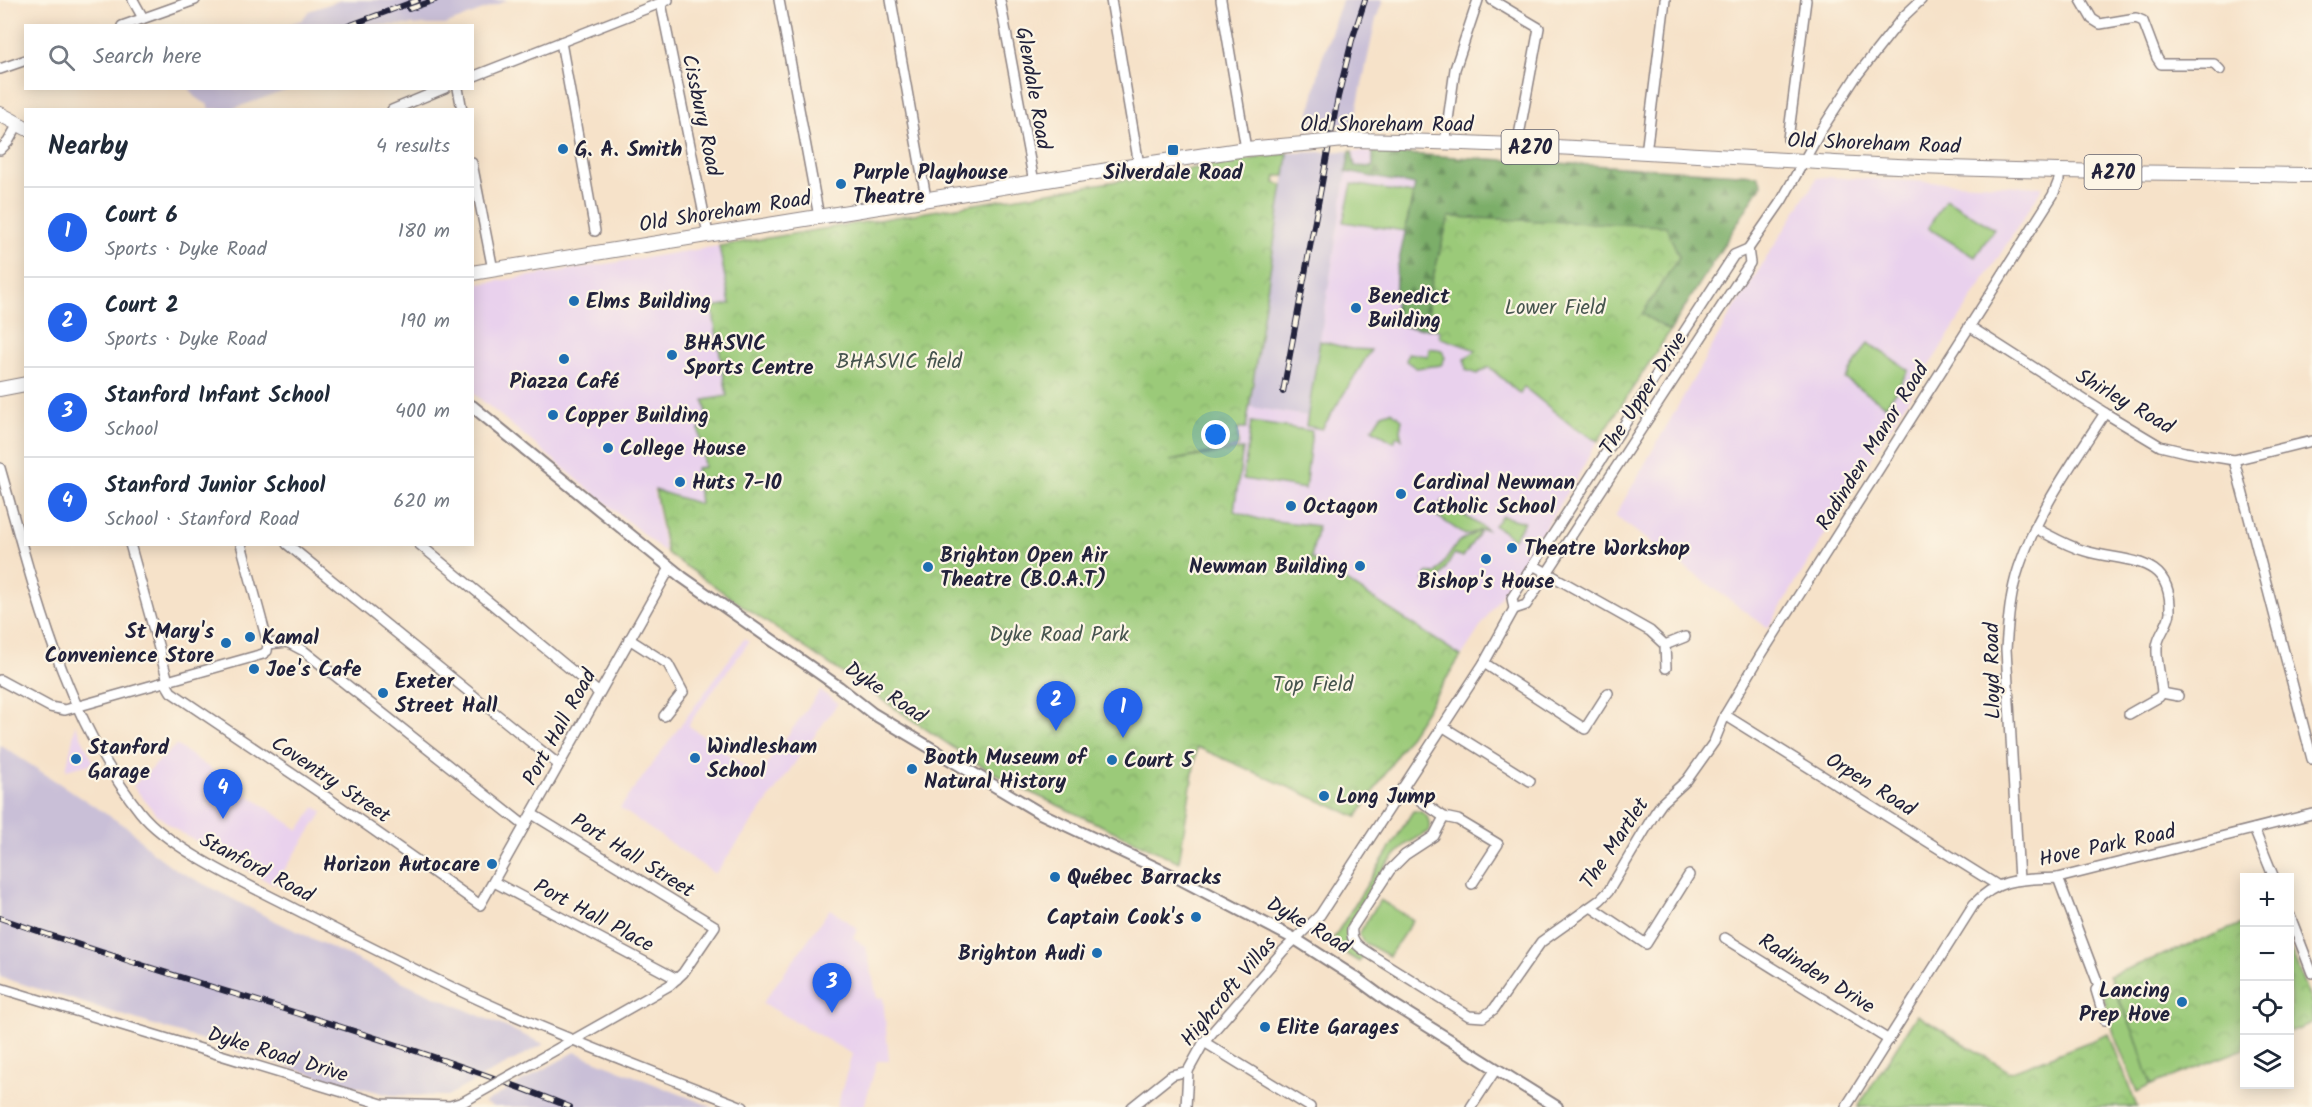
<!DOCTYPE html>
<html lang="en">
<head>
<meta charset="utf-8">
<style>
	:root { --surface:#fff; --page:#f6f6f7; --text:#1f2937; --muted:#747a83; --line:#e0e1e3; --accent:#2563eb }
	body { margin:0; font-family:Kalam,sans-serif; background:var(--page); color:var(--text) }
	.controls { position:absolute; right:18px; bottom:18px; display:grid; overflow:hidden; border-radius:0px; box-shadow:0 3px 15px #0003 }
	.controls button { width:54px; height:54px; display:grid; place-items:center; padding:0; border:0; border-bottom:2px solid var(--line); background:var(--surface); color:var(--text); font:30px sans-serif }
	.you { position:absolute; left:1216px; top:435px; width:21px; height:21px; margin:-15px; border:4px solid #fff; border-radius:50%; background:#1a73e8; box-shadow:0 0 0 9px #1a73e833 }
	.badge { display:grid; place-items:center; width:39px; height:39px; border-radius:50%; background:var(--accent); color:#fff; font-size:20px; font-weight:700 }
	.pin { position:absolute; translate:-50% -50px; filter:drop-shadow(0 2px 3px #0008) }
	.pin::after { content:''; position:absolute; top:32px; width:21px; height:18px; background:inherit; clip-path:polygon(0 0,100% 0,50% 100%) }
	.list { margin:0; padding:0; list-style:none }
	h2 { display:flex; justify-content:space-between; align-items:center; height:78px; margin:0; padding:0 24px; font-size:26px }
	h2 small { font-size:20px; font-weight:400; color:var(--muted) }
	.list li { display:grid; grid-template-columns:39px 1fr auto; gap:18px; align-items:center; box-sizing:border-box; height:90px; padding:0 24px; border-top:2px solid var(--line) }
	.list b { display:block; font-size:22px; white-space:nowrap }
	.list p { margin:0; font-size:20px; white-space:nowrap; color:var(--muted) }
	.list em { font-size:20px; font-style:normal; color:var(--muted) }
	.icon { flex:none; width:33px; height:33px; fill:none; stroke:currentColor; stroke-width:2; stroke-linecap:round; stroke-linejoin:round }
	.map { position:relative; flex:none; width:2312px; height:1107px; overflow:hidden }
	.search { position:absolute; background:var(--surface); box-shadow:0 3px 15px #0003; left:24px; top:24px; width:450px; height:66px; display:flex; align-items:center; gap:15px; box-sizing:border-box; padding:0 21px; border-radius:0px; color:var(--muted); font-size:22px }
	.panel { position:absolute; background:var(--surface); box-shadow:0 3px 15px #0003; left:24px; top:108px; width:450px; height:438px; border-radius:0px }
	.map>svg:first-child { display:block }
	.built { fill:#e9d1ed }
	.industrial { fill:#c9bfd7 }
	.green { fill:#9bca79; stroke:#5e765a; stroke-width:1.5 }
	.forest { fill:url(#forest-firs); stroke:#4f6852; stroke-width:1.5 }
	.park { fill:url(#park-crowns); stroke:#5e765a; stroke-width:1.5 }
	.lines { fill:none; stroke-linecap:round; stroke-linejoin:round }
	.minor-casing { stroke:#8c8282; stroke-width:12 }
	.tertiary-casing { stroke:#8c8282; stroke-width:14 }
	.primary-casing { stroke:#8c8282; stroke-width:16 }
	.minor { stroke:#fff; stroke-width:9 }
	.tertiary { stroke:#fff; stroke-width:10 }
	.primary { stroke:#fff; stroke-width:14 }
	.rail-casing { stroke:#22223b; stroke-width:6 }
	.rail { stroke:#fcf5e5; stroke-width:4; stroke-dasharray:11; stroke-linecap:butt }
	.minor-bridge-casing { stroke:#8c8282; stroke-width:12; stroke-linecap:butt }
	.primary-bridge-casing { stroke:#8c8282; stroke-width:16; stroke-linecap:butt }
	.minor-bridge { stroke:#fff; stroke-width:9 }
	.primary-bridge { stroke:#fff; stroke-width:14 }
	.poi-dot { fill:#1f6fb2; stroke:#fcf5e5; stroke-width:2 }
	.labels { text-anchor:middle; stroke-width:4.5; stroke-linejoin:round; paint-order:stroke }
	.shield { fill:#fcf5e5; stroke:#63616e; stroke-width:1.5 }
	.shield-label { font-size:20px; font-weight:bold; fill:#22223b }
	.street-label { font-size:21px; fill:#22223b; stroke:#fcf5e5 }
	.poi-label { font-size:21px; font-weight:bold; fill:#22223b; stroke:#fcf5e5; text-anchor:start }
	.park-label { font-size:21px; fill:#46544e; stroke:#fcf5e5 }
</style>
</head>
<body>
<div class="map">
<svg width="2312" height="1107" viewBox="0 0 2312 1107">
	<defs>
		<pattern id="forest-firs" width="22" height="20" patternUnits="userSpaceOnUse" patternTransform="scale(1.5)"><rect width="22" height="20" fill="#7cae69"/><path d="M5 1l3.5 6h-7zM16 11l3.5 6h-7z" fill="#658d58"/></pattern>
		<pattern id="park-crowns" width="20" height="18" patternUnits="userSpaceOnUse" patternTransform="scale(1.5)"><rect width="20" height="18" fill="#9bca79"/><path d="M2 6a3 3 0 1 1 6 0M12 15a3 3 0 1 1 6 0" fill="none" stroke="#85ad6a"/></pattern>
	</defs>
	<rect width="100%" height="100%" fill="#fcf5e5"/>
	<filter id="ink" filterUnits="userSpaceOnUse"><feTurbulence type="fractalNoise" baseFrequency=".0167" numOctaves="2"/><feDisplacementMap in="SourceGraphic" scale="12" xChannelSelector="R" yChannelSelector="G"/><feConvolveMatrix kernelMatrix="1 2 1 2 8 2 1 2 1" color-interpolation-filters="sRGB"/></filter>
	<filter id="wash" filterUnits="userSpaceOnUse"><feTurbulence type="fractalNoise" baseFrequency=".008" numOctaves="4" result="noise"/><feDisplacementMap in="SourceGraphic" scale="24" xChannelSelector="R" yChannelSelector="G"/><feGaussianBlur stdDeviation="1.35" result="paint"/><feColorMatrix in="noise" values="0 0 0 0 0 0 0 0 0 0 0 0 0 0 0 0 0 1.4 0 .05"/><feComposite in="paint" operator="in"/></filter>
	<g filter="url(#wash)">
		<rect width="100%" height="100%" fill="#f6e2c9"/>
		<g class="built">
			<path d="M1350 151 1757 175 1762 184 1641 377 1595 445 1577 478 1357 817 1197 747 1243 450 1160 449 1237 388 1246 428 1250 407 1308 416Z"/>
			<path d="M1824 177 2043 187 1898 415 1768 628 1615 516 1729 317 1817 178Z"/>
			<path d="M719 246 730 304 712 307 727 397 709 427 699 429 704 467 696 468 700 504 653 489 665 552 473 393V285Z"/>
			<path d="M744 639 749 642 688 725 758 776 820 691 838 703 715 874 620 808Z"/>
			<path d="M75 724 94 763 66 770 74 733Z"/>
			<path d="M176 745 299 830 315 807 323 812 274 885 178 831 156 814 133 786Z"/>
			<path d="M830 909 858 929 853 937 866 947 877 998 883 997 889 1061H877L864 1107H837L852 1054 770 1007 762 1004Z"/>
		</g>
		<g class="industrial">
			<path d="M341 0H508L445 25H286L302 20 309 11Z"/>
			<path d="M1342 0H1383L1376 19 1354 122 1306 130 1321 62Z"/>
			<path d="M190 89V88L290 89 229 110 210 109 207 104 196 98Z"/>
			<path d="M1350 151 1308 416 1250 407 1288 153Z"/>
			<path d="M0 745 131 830 151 851 175 869 271 919 416 988 544 1044 447 1096 390 1095 331 1080 0 977Z"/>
			<path d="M575 1052 659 1086 713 1107H494L484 1103Z"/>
		</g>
		<g class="green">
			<path d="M1352 184 1413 194 1405 231 1343 222Z"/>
			<path d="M1946 199 1994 229 1975 257 1928 228Z"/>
			<path d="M1320 341 1351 349 1371 350 1322 429 1306 426Z"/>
			<path d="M1868 343 1909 370 1886 406 1845 379Z"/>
			<path d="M1429 348 1442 350 1445 358 1441 365 1416 368 1406 361 1408 353 1428 356Z"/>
			<path d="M1391 411 1402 419 1400 431 1402 439 1397 436 1393 442 1372 429 1382 414Z"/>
			<path d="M1251 422 1312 431 1305 489 1243 479Z"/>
			<path d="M1442 501 1487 530H1479L1480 531 1463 557 1454 554 1437 583 1424 580 1427 573 1436 574 1458 542 1479 531 1465 535 1434 514Z"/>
			<path d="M1502 516 1524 522 1514 539 1494 525Z"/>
			<path d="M1413 811C1425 810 1431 818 1429 831L1405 845 1386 865 1348 927C1347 941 1351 948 1362 956L1359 962 1330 944Z"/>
			<path d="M1380 900 1413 920 1389 956 1363 942 1359 934Z"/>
			<path d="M2114 990 2135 1035 2151 1079 2149 1081 2151 1085 2137 1092 2115 1037 2103 995Z"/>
		</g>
		<path class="forest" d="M1350 151H1352L1355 166 1373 167V152L1757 175 1762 184 1670 331 1642 314 1679 257 1666 227 1449 217 1427 300 1432 329 1404 327 1395 310 1396 275 1415 185 1346 172Z"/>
		<g class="park">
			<path d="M1288 153 1285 176H1276L1275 183 1283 185 1246 428H1238V447L1170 461 1243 449 1234 511 1258 519 1318 526 1311 558 1461 656 1357 817 1197 747 1179 862 1023 789 975 762 753 613 667 553 655 490 700 504 696 468 704 467 699 429 709 427 704 400 727 396 712 307 730 304 719 246Z"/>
			<path d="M1449 217 1666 226 1679 257 1642 314 1670 331 1598 441 1572 426 1524 387 1520 394 1489 367 1477 374 1466 370 1465 359 1476 350 1439 337 1440 330 1432 329 1427 300Z"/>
			<path d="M2244 923V1049L2151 1085 2135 1035 2109 976Z"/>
			<path d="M2290 948 2312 1004V1023L2290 1032Z"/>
			<path d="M1917 1015 2010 1072 2109 1034 2137 1107H1858Z"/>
		</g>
	</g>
	<g filter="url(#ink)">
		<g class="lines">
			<defs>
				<g id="minor">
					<path d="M133 0 143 18"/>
					<path d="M779 0 819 217"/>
					<path d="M891 0 926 198"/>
					<path d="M1000 0 1034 182"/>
					<path d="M1111 0 1139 165"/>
					<path d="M1221 0 1246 149"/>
					<path d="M1492 0 1539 28 1517 146"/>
					<path d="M2081 0 2092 19 2100 24 2136 18 2143 21 2157 58 2161 64H2214L2220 70"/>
					<path d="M661 3 708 234"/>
					<path d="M122 26 195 0"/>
					<path d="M561 42 595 231"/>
					<path d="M0 69 26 60"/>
					<path d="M472 77 668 0"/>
					<path d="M458 88 462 110"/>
					<path d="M392 110 445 88"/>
					<path d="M1788 139 1806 0"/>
					<path d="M1445 142 1455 69 1478 0"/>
					<path d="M0 150 8 142 18 124"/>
					<path d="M1646 153 1665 0"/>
					<path d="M472 163 493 270"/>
					<path d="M1969 326 2105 413 2160 446 2185 452 2234 460 2312 441"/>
					<path d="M2234 460 2312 759"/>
					<path d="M0 468C34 586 62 713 140 812 170 850 251 886 295 909 364 944 433 980 504 1011 582 1045 663 1076 743 1107"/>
					<path d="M2035 528C2051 536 2067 546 2085 551 2126 563 2172 554 2170 612 2169 625 2158 634 2157 647 2156 661 2161 678 2162 693L2159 697 2129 714"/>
					<path d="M130 544 168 681"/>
					<path d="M241 544 268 644"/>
					<path d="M287 544 559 765"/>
					<path d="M419 544 598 692"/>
					<path d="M1533 565 1650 631 1665 645 1666 668"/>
					<path d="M1514 609 1526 605 1750 263 1748 249"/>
					<path d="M629 639 668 664 683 692 664 716"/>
					<path d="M268 644 287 642 304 651 525 826"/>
					<path d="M1665 645 1685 637"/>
					<path d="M1484 663 1585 729 1608 693"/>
					<path d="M0 680 50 707 65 710 263 654 267 651 268 644"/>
					<path d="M165 682 171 692 328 798 480 905 670 568"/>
					<path d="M2162 693 2178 696"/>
					<path d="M1725 715 1997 885"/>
					<path d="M1442 726 1530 781"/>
					<path d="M1402 788 1444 817 1458 820 1498 844 1472 884"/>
					<path d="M532 814 715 926 683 973 670 985 559 1048"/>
					<path d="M1444 817 1434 836 1405 855 1390 870 1352 928C1350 942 1359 947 1370 954L1469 1016 1483 1017 1494 1009 1541 942 1600 900 1608 892 1655 813 1662 803 1687 780 1714 742 1725 715 1759 658 2053 195 2059 180V171"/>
					<path d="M2254 829 2274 878"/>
					<path d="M2058 878 2099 986 2096 990 2105 1020"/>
					<path d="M2019 880 2006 649C2008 622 2010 593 2019 567 2038 511 2073 462 2105 413"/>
					<path d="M494 882 677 979"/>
					<path d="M1591 907 1646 944 1689 875"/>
					<path d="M2290 916 2312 973"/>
					<path d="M1725 938 1889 1040"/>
					<path d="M0 988 382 1104 450 1106 463 1102"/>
					<path d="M1204 1042 1310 1107"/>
					<path d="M1132 1107 1172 1075 1188 1071 1204 1042 1283 951 1320 915 1484 663 1514 609 1512 598 1734 255 1748 249 1782 200 1820 132 1855 78 1903 17 1921 0"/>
					<path d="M1186 1107 1188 1071"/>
					<path d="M1471 1107 1496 1069"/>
					<path d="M1846 1107 1974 904C2000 876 2023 880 2058 878L2312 814"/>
				</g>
				<path id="tertiary" d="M472 406 682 577 839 687 872 713 1040 813 1182 880 1295 939 1356 978 1386 1000 1557 1107"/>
				<g id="primary">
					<path d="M0 114 26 128"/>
					<path d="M1344 140C1508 142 1672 154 1835 163 1994 172 2153 172 2312 175"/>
					<path d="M472 273 1139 165 1246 149 1315 143"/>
					<path d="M0 389 26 384"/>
				</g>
			</defs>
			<use href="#minor" class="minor-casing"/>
			<use href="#tertiary" class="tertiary-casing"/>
			<use href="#primary" class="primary-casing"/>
			<use href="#minor" class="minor"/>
			<use href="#tertiary" class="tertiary"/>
			<use href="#primary" class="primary"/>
			<defs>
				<g id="rail">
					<path d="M409 9 435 0"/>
					<path d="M348 26 418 0"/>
					<path d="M1283 392 1338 97 1352 40 1365 0"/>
					<path d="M0 918C189 985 385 1033 570 1107"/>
				</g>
			</defs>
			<use href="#rail" class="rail-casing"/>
			<use href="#rail" class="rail"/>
			<defs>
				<path id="minor-bridge" d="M463 1102 559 1048"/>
				<path id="primary-bridge" d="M1315 143 1344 140"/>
			</defs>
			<use href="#minor-bridge" class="minor-bridge-casing"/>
			<use href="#primary-bridge" class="primary-bridge-casing"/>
			<use href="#minor-bridge" class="minor-bridge"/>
			<use href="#primary-bridge" class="primary-bridge"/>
		</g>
	</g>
	<g class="poi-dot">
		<circle cx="563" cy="149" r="6"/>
		<rect x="1167" y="144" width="12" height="12" rx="3"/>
		<circle cx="841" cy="184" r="6"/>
		<circle cx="574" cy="301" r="6"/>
		<circle cx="1356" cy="308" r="6"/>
		<circle cx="672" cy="355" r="6"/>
		<circle cx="564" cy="359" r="6"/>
		<circle cx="553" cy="415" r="6"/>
		<circle cx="608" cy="448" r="6"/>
		<circle cx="680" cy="482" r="6"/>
		<circle cx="1401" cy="494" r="6"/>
		<circle cx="1291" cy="506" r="6"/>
		<circle cx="1512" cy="548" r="6"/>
		<circle cx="1486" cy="559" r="6"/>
		<circle cx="1360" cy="566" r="6"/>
		<circle cx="928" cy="567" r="6"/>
		<circle cx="250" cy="637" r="6"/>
		<circle cx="226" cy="643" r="6"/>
		<circle cx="254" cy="669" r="6"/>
		<circle cx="383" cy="693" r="6"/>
		<circle cx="695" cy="758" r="6"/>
		<circle cx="76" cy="759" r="6"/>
		<circle cx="1112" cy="760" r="6"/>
		<circle cx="912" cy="769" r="6"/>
		<circle cx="1324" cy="796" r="6"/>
		<circle cx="492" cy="864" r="6"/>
		<circle cx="1055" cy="877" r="6"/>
		<circle cx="1196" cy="917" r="6"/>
		<circle cx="1097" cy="953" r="6"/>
		<circle cx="2182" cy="1002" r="6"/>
		<circle cx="1265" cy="1027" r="6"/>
	</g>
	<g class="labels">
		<g class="shield">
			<rect x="1501.5" y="130" width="57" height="34" rx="4.5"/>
			<rect x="2084.5" y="155" width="57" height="34" rx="4.5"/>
		</g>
		<g class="shield-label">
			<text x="1530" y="154">A270</text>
			<text x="2113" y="179">A270</text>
		</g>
		<g class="street-label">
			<text transform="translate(1034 88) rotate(80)" y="7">Glendale Road</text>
			<text transform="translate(702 115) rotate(78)" y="7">Cissbury Road</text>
			<text x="1387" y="131">Old Shoreham Road</text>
			<text transform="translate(1874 143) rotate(2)" y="7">Old Shoreham Road</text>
			<text transform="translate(725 211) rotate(-9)" y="7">Old Shoreham Road</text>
			<text transform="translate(1643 393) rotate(-57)" y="7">The Upper Drive</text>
			<text transform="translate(2125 401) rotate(30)" y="7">Shirley Road</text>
			<text transform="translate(1872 446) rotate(-58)" y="7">Radinden Manor Road</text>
			<text transform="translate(1992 671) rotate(-91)" y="7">Lloyd Road</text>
			<text transform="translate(886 692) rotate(34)" y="7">Dyke Road</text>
			<text transform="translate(559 727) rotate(-61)" y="7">Port Hall Road</text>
			<text transform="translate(331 779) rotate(34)" y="7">Coventry Street</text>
			<text transform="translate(1871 784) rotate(32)" y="7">Orpen Road</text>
			<text transform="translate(1614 843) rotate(-56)" y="7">The Martlet</text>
			<text transform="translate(2107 845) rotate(-12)" y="7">Hove Park Road</text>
			<text transform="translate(633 855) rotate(32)" y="7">Port Hall Street</text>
			<text transform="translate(257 867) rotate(28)" y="7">Stanford Road</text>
			<text transform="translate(594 915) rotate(28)" y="7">Port Hall Place</text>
			<text transform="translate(1309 925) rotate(30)" y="7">Dyke Road</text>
			<text transform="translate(1817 973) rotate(32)" y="7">Radinden Drive</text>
			<text transform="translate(1228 991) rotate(-50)" y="7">Highcroft Villas</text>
			<text transform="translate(278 1054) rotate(17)" y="7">Dyke Road Drive</text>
		</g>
		<g class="poi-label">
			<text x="575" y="156">G. A. Smith</text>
			<text x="853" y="179">Purple Playhouse<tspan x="853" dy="24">Theatre</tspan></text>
			<text x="1173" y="179" text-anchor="middle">Silverdale Road</text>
			<text x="1368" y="303">Benedict<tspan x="1368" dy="24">Building</tspan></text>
			<text x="586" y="308">Elms Building</text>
			<text x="684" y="350">BHASVIC<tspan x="684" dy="24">Sports Centre</tspan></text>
			<text x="564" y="388" text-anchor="middle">Piazza Café</text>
			<text x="565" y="422">Copper Building</text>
			<text x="620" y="455">College House</text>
			<text x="692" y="489">Huts 7-10</text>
			<text x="1413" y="489">Cardinal Newman<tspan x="1413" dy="24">Catholic School</tspan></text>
			<text x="1303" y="513">Octagon</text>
			<text x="1524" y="555">Theatre Workshop</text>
			<text x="940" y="562">Brighton Open Air<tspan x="940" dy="24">Theatre (B.O.A.T)</tspan></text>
			<text x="1348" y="573" text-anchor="end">Newman Building</text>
			<text x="1486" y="588" text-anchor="middle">Bishop's House</text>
			<text x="214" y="638" text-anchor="end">St Mary's<tspan x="214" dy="24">Convenience Store</tspan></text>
			<text x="262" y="644">Kamal</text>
			<text x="266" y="676">Joe's Cafe</text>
			<text x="395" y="688">Exeter<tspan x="395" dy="24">Street Hall</tspan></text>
			<text x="707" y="753">Windlesham<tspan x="707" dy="24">School</tspan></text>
			<text x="88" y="754">Stanford<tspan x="88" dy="24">Garage</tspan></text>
			<text x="924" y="764">Booth Museum of<tspan x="924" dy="24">Natural History</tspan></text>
			<text x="1124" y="767">Court 5</text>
			<text x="1336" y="803">Long Jump</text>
			<text x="480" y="871" text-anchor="end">Horizon Autocare</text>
			<text x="1067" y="884">Québec Barracks</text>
			<text x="1184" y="924" text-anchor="end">Captain Cook's</text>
			<text x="1085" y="960" text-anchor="end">Brighton Audi</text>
			<text x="2170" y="997" text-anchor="end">Lancing<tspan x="2170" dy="24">Prep Hove</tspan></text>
			<text x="1277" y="1034">Elite Garages</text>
		</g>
		<g class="park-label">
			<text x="1555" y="314">Lower Field</text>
			<text x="899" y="368">BHASVIC field</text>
			<text x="1059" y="641">Dyke Road Park</text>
			<text x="1313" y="691">Top Field</text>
		</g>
	</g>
</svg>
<div class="controls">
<button>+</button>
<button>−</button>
<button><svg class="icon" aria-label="locate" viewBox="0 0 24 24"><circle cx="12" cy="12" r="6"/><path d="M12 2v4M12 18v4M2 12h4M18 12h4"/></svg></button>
<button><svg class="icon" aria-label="layers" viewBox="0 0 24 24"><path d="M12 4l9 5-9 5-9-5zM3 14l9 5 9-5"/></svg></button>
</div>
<div class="you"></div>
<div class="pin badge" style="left:1123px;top:738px">1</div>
<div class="pin badge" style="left:1056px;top:731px">2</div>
<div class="pin badge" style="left:832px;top:1013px">3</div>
<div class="pin badge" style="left:223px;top:819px">4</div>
<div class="search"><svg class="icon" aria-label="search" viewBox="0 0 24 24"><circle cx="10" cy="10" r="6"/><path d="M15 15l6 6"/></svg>Search here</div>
<section class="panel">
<h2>Nearby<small>4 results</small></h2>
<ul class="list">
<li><span class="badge">1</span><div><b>Court 6</b><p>Sports · Dyke Road</p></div><em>180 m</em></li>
<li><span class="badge">2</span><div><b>Court 2</b><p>Sports · Dyke Road</p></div><em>190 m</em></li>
<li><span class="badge">3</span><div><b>Stanford Infant School</b><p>School</p></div><em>400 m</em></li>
<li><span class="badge">4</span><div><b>Stanford Junior School</b><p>School · Stanford Road</p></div><em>620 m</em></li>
</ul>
</section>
</div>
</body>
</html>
